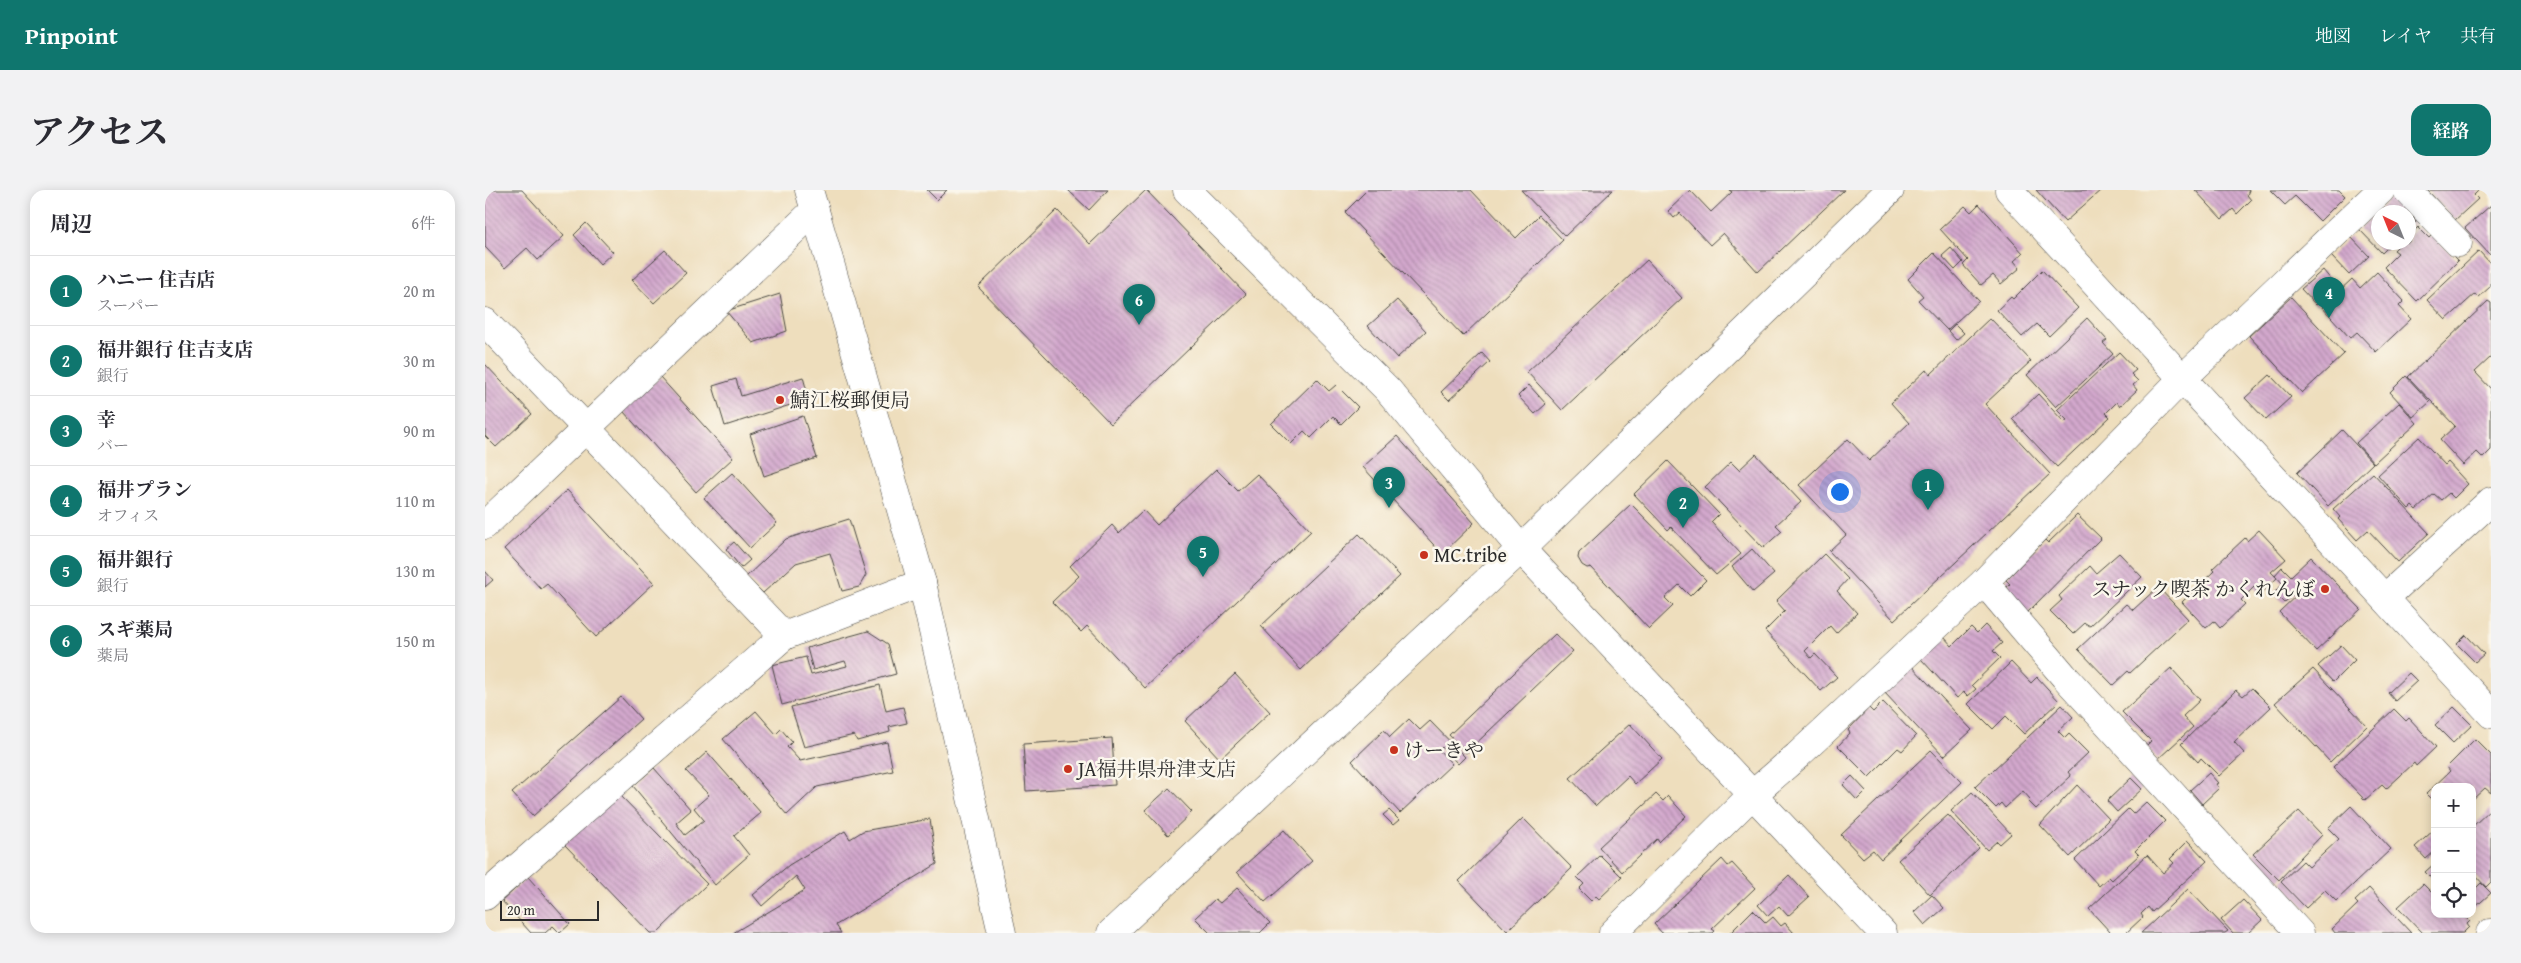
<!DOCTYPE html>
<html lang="ja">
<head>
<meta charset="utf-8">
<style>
	:root { --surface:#fff; --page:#f2f2f3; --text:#2b2b33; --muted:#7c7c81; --line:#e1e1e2; --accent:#0f766e }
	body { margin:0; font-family:"Gentium Book Plus","Noto Serif JP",serif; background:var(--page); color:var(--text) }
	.controls { position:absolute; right:15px; bottom:15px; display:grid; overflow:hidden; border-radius:10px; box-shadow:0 2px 12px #0003 }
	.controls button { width:45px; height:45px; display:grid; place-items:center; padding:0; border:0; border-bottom:1px solid var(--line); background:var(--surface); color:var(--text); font:25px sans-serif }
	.compass { position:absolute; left:1886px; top:15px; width:45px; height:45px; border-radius:50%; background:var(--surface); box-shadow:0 2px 12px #0003; rotate:317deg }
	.scale { position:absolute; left:15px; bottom:12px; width:99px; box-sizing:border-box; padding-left:5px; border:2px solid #2b2b2b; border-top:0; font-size:14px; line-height:18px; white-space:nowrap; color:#2b2b2b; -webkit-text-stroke:4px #fbf7ec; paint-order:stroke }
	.you { position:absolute; left:1354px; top:301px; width:18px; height:18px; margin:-12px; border:4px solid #fff; border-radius:50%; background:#1a73e8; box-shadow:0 0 0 8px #1a73e833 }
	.badge { display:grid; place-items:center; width:32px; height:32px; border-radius:50%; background:var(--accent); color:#fff; font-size:16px; font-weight:700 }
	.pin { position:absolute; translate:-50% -41px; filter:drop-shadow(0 1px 2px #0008) }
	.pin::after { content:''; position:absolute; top:26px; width:18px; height:15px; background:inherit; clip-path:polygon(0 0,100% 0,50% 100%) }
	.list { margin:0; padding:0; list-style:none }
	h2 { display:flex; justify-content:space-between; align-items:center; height:65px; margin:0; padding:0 20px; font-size:21px }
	h2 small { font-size:16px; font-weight:400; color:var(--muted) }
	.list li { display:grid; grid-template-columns:32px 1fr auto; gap:15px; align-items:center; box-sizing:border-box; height:70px; padding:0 20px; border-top:1px solid var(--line) }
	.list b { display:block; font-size:19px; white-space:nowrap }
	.list p { margin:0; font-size:16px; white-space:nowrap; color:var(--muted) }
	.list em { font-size:16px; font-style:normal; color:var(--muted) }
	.icon { flex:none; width:28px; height:28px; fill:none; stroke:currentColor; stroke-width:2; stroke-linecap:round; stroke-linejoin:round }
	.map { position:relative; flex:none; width:2006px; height:743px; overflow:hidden; border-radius:15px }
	header { display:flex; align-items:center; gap:30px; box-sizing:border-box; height:70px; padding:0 25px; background:var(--accent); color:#fff }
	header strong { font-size:24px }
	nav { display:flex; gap:28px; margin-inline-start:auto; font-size:18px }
	.intro { display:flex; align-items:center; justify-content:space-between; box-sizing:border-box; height:120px; padding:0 30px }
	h1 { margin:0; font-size:35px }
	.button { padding:12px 22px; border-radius:15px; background:var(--accent); color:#fff; font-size:18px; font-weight:700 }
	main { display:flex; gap:30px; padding:0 30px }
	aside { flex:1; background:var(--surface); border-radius:15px; box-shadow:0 2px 12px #0003 }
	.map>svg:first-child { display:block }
	.building { fill:url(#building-back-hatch) }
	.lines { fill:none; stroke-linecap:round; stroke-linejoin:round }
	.minor-casing { stroke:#484641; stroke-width:29 }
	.minor { stroke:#fff; stroke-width:28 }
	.poi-dot { fill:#c8321e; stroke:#fbf7ec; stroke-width:2 }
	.labels { text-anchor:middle; stroke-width:5; stroke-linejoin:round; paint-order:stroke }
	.poi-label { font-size:20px; fill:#2b2b2b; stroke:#fbf7ec; text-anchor:start }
</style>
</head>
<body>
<header>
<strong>Pinpoint</strong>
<nav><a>地図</a><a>レイヤ</a><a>共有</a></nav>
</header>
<div class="intro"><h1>アクセス</h1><a class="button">経路</a></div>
<main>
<aside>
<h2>周辺<small>6件</small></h2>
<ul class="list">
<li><span class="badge">1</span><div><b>ハニー 住吉店</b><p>スーパー</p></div><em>20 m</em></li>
<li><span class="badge">2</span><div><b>福井銀行 住吉支店</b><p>銀行</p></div><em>30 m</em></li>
<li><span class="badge">3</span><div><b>幸</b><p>バー</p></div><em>90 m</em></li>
<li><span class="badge">4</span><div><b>福井プラン</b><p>オフィス</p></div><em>110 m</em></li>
<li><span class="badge">5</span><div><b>福井銀行</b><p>銀行</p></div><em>130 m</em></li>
<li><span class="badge">6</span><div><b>スギ薬局</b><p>薬局</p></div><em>150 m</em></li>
</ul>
</aside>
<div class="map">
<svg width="2006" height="743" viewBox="0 0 2006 743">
	<defs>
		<pattern id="building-back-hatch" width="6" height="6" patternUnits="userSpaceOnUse" patternTransform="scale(1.25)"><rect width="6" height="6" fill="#d3a8cd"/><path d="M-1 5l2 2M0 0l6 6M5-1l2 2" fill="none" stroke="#ab89a7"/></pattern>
	</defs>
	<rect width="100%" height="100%" fill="#fbf7ec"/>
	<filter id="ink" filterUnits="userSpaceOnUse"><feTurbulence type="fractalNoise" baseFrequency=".02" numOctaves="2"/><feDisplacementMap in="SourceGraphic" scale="10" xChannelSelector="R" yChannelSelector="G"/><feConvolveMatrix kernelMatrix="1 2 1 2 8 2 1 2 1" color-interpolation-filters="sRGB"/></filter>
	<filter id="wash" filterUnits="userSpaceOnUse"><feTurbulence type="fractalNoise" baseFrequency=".0096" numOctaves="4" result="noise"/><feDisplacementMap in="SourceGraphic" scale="20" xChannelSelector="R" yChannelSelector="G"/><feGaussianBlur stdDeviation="1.12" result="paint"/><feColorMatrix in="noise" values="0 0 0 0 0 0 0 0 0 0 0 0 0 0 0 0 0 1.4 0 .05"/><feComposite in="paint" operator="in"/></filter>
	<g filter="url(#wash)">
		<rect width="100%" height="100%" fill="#eedebd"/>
		<g id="blocks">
			<g class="building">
				<path d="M0 0H37L79 46 53 70 42 58 20 78 0 57Z"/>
				<path d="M442 0H462L452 10Z"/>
				<path d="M583 0H623L604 20Z"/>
				<path d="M661 0 761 104 626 234 493 97 572 20 605 54Z"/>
				<path d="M882 0H986L1031 48 1054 25 1078 50 978 146 860 22Z"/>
				<path d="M1036 0H1128L1080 46Z"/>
				<path d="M1205 0 1226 22 1247 2 1244 0H1359L1273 82 1238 43 1225 55 1195 23 1189 28 1183 21Z"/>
				<path d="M1551 0H1616L1580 32Z"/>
				<path d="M1710 0H1764L1762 5 1766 10 1752 24 1748 19 1737 29Z"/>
				<path d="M1785 0H1854L1860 6 1835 31 1810 6 1800 15Z"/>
				<path d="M1942 0H1994L1989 5 1993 9 1970 30Z"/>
				<path d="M1910 4 1930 25 1928 28 1931 32 1924 38V22H1894V52H1908L1897 63 1874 39Z"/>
				<path d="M1494 14 1538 63 1529 71 1535 78 1516 94 1508 85 1496 95 1478 75 1483 70 1455 39 1480 16 1486 22Z"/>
				<path d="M2006 15V62L2004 64 1980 38Z"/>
				<path d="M101 33 128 62 115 74 89 45Z"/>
				<path d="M1933 37 1944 48 1947 45 1973 71 1932 111 1899 77 1913 63 1909 60 1917 52H1924V46Z"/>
				<path d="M1865 46 1884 66 1864 85 1846 66Z"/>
				<path d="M1466 58 1478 72 1470 80 1457 66Z"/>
				<path d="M180 60 201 83 169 113 147 90Z"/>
				<path d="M1994 61 2006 74V96L1993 108 1990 104 1961 130 1942 110Z"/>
				<path d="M1449 63 1494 111 1462 140 1433 110 1438 106 1423 89Z"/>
				<path d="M1162 70 1197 108 1077 220 1042 182Z"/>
				<path d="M1557 80 1593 118 1564 146 1552 134 1537 147 1512 120 1526 107 1528 109Z"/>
				<path d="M1838 80 1852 97 1831 115 1816 99Z"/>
				<path d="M1892 82 1919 111 1914 116 1926 129 1891 162 1872 142 1865 148 1837 117 1867 89 1875 98Z"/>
				<path d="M295 104 302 141 268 153 241 121Z"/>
				<path d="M1806 107 1859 164 1817 203 1764 146Z"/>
				<path d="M912 110 941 141 912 168 883 136Z"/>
				<path d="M2003 111 2006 113V167L1990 182 2006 199V260L1998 268 1992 262 1978 275 1955 250 1970 236 1923 187Z"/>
				<path d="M1505 128 1546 171 1500 214 1565 284 1409 430 1344 361 1361 345 1314 295 1363 249 1384 271 1424 233 1406 213 1441 180 1446 184Z"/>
				<path d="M1602 128 1622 150 1618 153 1628 164 1571 217 1542 185Z"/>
				<path d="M1470 134 1479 143 1471 150 1463 141Z"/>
				<path d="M1634 162 1651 180 1646 184 1653 191 1648 195 1652 200 1635 216 1632 212 1621 223 1625 227 1572 277 1527 229 1553 204 1579 232 1582 230 1572 220Z"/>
				<path d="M997 163 1005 172 964 210 956 202Z"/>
				<path d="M0 174 47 224 11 257 0 246Z"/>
				<path d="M1785 185 1806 207 1781 230 1760 208Z"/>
				<path d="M1921 186 1945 212 1928 227 1905 202Z"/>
				<path d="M175 187 248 268 211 302 138 221Z"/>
				<path d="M318 187 324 209 240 236 228 196 251 189 256 206Z"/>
				<path d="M832 189 844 201 851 195 873 217 856 234 848 226 826 248 819 241 806 254 786 234Z"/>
				<path d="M1044 195 1061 214 1050 224 1033 206Z"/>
				<path d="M1914 213 1932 233 1889 273 1871 253Z"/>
				<path d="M318 226 332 268 279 286 265 244Z"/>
				<path d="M1857 240 1888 273 1843 316 1812 283Z"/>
				<path d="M912 246 989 333 957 364 878 277Z"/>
				<path d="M1934 247 1960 275 1963 272 1983 294 1969 308 1964 303 1956 310 1949 304 1931 320 1927 316 1924 319 1893 285Z"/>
				<path d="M1271 264 1316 312 1291 335 1297 341 1278 358 1220 297 1246 272 1254 280Z"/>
				<path d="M1183 271 1234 324 1226 332 1256 364 1231 385 1186 337 1183 340 1149 304Z"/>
				<path d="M731 279 753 301 772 284 826 341 660 498 602 436 596 442 567 412 594 386 585 376 627 335 634 343 658 320 672 335Z"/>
				<path d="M247 283 292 333 265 358 219 308Z"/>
				<path d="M1888 283 1944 343 1913 372 1883 340 1872 350 1853 329 1855 327 1848 319Z"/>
				<path d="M82 300 169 393 111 447 62 394 56 399 19 359Z"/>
				<path d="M1146 314 1221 390 1205 406 1194 395 1180 408 1188 416 1164 439 1106 377 1102 378 1097 375 1093 368 1094 363Z"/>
				<path d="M1592 325 1616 348 1541 424 1518 401 1525 394 1521 390 1560 350 1563 353Z"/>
				<path d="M364 329 381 385 374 397 357 401 345 363 311 373 278 403 261 387 301 349Z"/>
				<path d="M1774 340 1801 369 1786 382 1792 388 1775 404 1769 397 1756 410 1760 414 1735 438 1729 431 1721 438 1697 412 1729 381 1727 379 1760 348 1762 351Z"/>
				<path d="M874 344 915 386 816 480 776 436Z"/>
				<path d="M249 352 265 370 256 378 241 359Z"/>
				<path d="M1267 359 1289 384 1268 402 1247 377Z"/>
				<path d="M1634 363 1657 387 1605 436 1600 433 1588 444 1565 421 1577 410 1574 406 1605 376 1611 383Z"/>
				<path d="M1339 364 1363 389 1352 401 1372 423 1351 443 1345 436 1320 461 1326 468 1330 464 1352 487 1336 501 1280 441 1300 421 1291 411Z"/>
				<path d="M1826 367 1876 419 1831 461 1794 422 1818 399 1816 397 1799 413 1789 403 1798 394 1790 385 1797 377 1806 386Z"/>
				<path d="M0 381 8 390 0 397Z"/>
				<path d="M1673 397 1703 429 1645 483 1643 481 1628 495 1593 459 1641 414 1648 420Z"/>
				<path d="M1500 435 1517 453 1508 461 1515 468 1487 495 1491 499 1483 506 1479 502 1472 508 1436 469 1459 447 1467 456 1486 437 1492 443Z"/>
				<path d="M383 441 403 454 411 484 297 515 287 475 321 467 326 485 362 476 360 471 328 480 322 458Z"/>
				<path d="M1070 444 1088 461 981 563 964 545Z"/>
				<path d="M1981 445 1999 464 1990 472 1972 454Z"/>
				<path d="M1856 455 1870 470 1848 492 1833 476Z"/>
				<path d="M1526 472 1546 493 1552 487 1574 511 1539 544 1521 526 1508 539 1483 514Z"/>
				<path d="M1425 474 1487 540 1459 566 1399 502Z"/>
				<path d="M1686 478 1715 510 1698 526 1708 537 1673 569 1661 556 1666 551 1637 522Z"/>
				<path d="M1828 479 1882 536 1845 572 1790 513Z"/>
				<path d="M1924 483 1932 491 1910 511 1903 503Z"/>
				<path d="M750 484 785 522 735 569 700 531Z"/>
				<path d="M395 495 401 521 418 517 422 533 404 537 405 542 372 551 369 545 319 557 306 517Z"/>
				<path d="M1767 498 1786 517 1749 552 1759 563 1734 586 1716 568 1713 572 1696 554 1751 500 1758 506Z"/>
				<path d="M136 507 156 529 48 626 27 603Z"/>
				<path d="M1398 512 1431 546 1417 561 1413 558 1384 587 1353 556 1365 543 1363 540 1384 518 1388 522Z"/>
				<path d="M1577 515 1588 527 1573 541 1580 548 1584 544 1603 563 1583 582 1586 586 1551 619 1543 611 1545 609 1538 601 1520 618 1516 613 1511 618 1490 597Z"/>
				<path d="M1969 517 1987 535 1968 553 1950 535Z"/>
				<path d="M1909 519 1921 531 1924 528 1951 557 1931 576 1929 573 1901 599 1897 595 1880 610 1848 577Z"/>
				<path d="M271 521 291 544 296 539 307 552 302 557 315 571 402 552 408 581 332 597 302 625 238 549Z"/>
				<path d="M924 529 935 540 945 531 980 567 973 574 957 557 954 560 967 574 915 623 867 571 899 540 905 547Z"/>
				<path d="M1145 534 1177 569 1150 594 1143 586 1111 616 1085 588Z"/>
				<path d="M627 548 630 595 541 601 538 554Z"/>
				<path d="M1990 549 2006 565V603L2000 598 1987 610V597H1950V613L1941 604 1965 581 1962 577Z"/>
				<path d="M1446 560 1477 592 1396 669 1388 660 1378 668 1356 645Z"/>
				<path d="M222 562 276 623 249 646 264 665 230 695 148 596 169 578 206 620 191 633 200 645 219 630 209 618 224 605 201 581Z"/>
				<path d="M1724 583 1733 593 1731 594 1734 598 1717 614 1705 600Z"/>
				<path d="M1367 586 1381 601 1372 610 1358 595Z"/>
				<path d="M1646 588 1657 599 1632 622 1622 611Z"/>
				<path d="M1592 595 1624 629 1585 667 1555 635Z"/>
				<path d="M684 598 707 622 683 645 660 620Z"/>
				<path d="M132 602 222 694 172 743H165L79 654Z"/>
				<path d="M1487 602 1526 644 1515 654 1512 651 1502 660 1466 621Z"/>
				<path d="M1171 604 1178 611 1183 606 1201 626 1174 652 1172 649 1137 682 1114 657Z"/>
				<path d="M1661 612 1680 631 1650 661 1654 665 1627 690 1624 687 1614 696 1590 670 1643 619 1648 624Z"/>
				<path d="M1866 616 1906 659 1851 711 1840 700 1821 718 1796 692 1818 671 1824 677 1854 649 1843 638Z"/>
				<path d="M2006 619V692L2001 697 1987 682V675L1990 672 1987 669V637Z"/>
				<path d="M904 620 914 630 908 635 898 625Z"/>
				<path d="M1814 621 1837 645 1794 690 1768 664Z"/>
				<path d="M1463 625 1494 658 1445 705 1413 670Z"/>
				<path d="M1038 628 1087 678 1022 741 974 691Z"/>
				<path d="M445 629 452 674 351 735 356 743H248L320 700 311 686 277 716 268 705 304 675 360 641 365 649 378 641Z"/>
				<path d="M1950 639V661L1941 669 1930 657Z"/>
				<path d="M799 640 827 671 780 712 752 682Z"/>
				<path d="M1703 651 1722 671 1667 722 1663 717 1656 724 1658 727 1641 743H1626L1604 719 1662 665 1678 683 1689 673 1685 669Z"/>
				<path d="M1115 665 1137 687 1114 709 1111 706 1106 711 1094 699 1099 694 1092 687Z"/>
				<path d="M1237 669 1243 676 1247 673 1270 698 1227 739 1230 741 1228 743H1177L1169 734Z"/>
				<path d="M1950 673V692L1940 682Z"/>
				<path d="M1304 685 1324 707 1303 726 1294 716 1283 726 1273 715Z"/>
				<path d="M43 687 85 734 75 743 68 736 60 743H46L17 711Z"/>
				<path d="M1996 693 2006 703 1987 720V702Z"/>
				<path d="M1938 694 1946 702 1950 699V724H1978L1985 731 1982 734 1984 737 1978 743H1938L1913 717Z"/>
				<path d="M752 698 785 733 775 743H725L710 728 730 709 735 713Z"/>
				<path d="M1884 698 1926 743H1850L1847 739 1873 714 1870 711Z"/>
				<path d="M1703 699 1743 741 1740 743H1656Z"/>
				<path d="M1447 705 1459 718 1440 735 1429 722Z"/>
				<path d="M1758 710 1777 730 1763 743H1748L1736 730Z"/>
				<path d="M1268 720 1281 733 1288 727 1296 736 1300 733 1309 743H1245Z"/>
			</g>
		</g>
	</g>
	<g filter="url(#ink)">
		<use href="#blocks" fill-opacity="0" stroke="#484641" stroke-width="1"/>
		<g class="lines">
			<defs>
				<g id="minor">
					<path d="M324 0 437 393 517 743"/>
					<path d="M702 0 903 200 1036 359 1398 743"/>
					<path d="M1524 0 2006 524"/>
					<path d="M1922 0 1973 53"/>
					<path d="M0 132 299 446 437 393"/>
					<path d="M0 335 330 20"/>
					<path d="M1499 392 1579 486 1815 743"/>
					<path d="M1901 407 2006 311"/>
					<path d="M0 706 299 446"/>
					<path d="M626 743 1036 359 1405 0"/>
					<path d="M1128 743 1267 605 1312 566 1499 392 1696 190 1896 0"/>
					<path d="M2005 743H2006"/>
				</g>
			</defs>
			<use href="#minor" class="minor-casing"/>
			<use href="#minor" class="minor"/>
		</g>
	</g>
	<g class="poi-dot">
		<circle cx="295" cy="210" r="5"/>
		<circle cx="939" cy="365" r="5"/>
		<circle cx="1840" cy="399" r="5"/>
		<circle cx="909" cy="560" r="5"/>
		<circle cx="583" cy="579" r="5"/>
	</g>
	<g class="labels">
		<g class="poi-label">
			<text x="305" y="217">鯖江桜郵便局</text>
			<text x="949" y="372">MC.tribe</text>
			<text x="1830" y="406" text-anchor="end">スナック喫茶 かくれんぼ</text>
			<text x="919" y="567">けーきや</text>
			<text x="593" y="586">JA福井県舟津支店</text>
		</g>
	</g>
</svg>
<div class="controls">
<button>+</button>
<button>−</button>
<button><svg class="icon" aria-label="locate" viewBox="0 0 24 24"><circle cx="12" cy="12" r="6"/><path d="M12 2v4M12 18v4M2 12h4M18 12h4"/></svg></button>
</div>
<svg class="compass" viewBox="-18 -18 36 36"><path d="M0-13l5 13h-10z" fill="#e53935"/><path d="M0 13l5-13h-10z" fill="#7c7c81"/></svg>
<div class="scale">20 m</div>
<div class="you"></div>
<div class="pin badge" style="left:1443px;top:320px">1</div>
<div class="pin badge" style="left:1198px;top:338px">2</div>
<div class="pin badge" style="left:904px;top:318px">3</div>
<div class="pin badge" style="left:1844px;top:128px">4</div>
<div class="pin badge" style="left:718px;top:387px">5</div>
<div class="pin badge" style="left:654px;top:135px">6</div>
</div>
</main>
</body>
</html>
